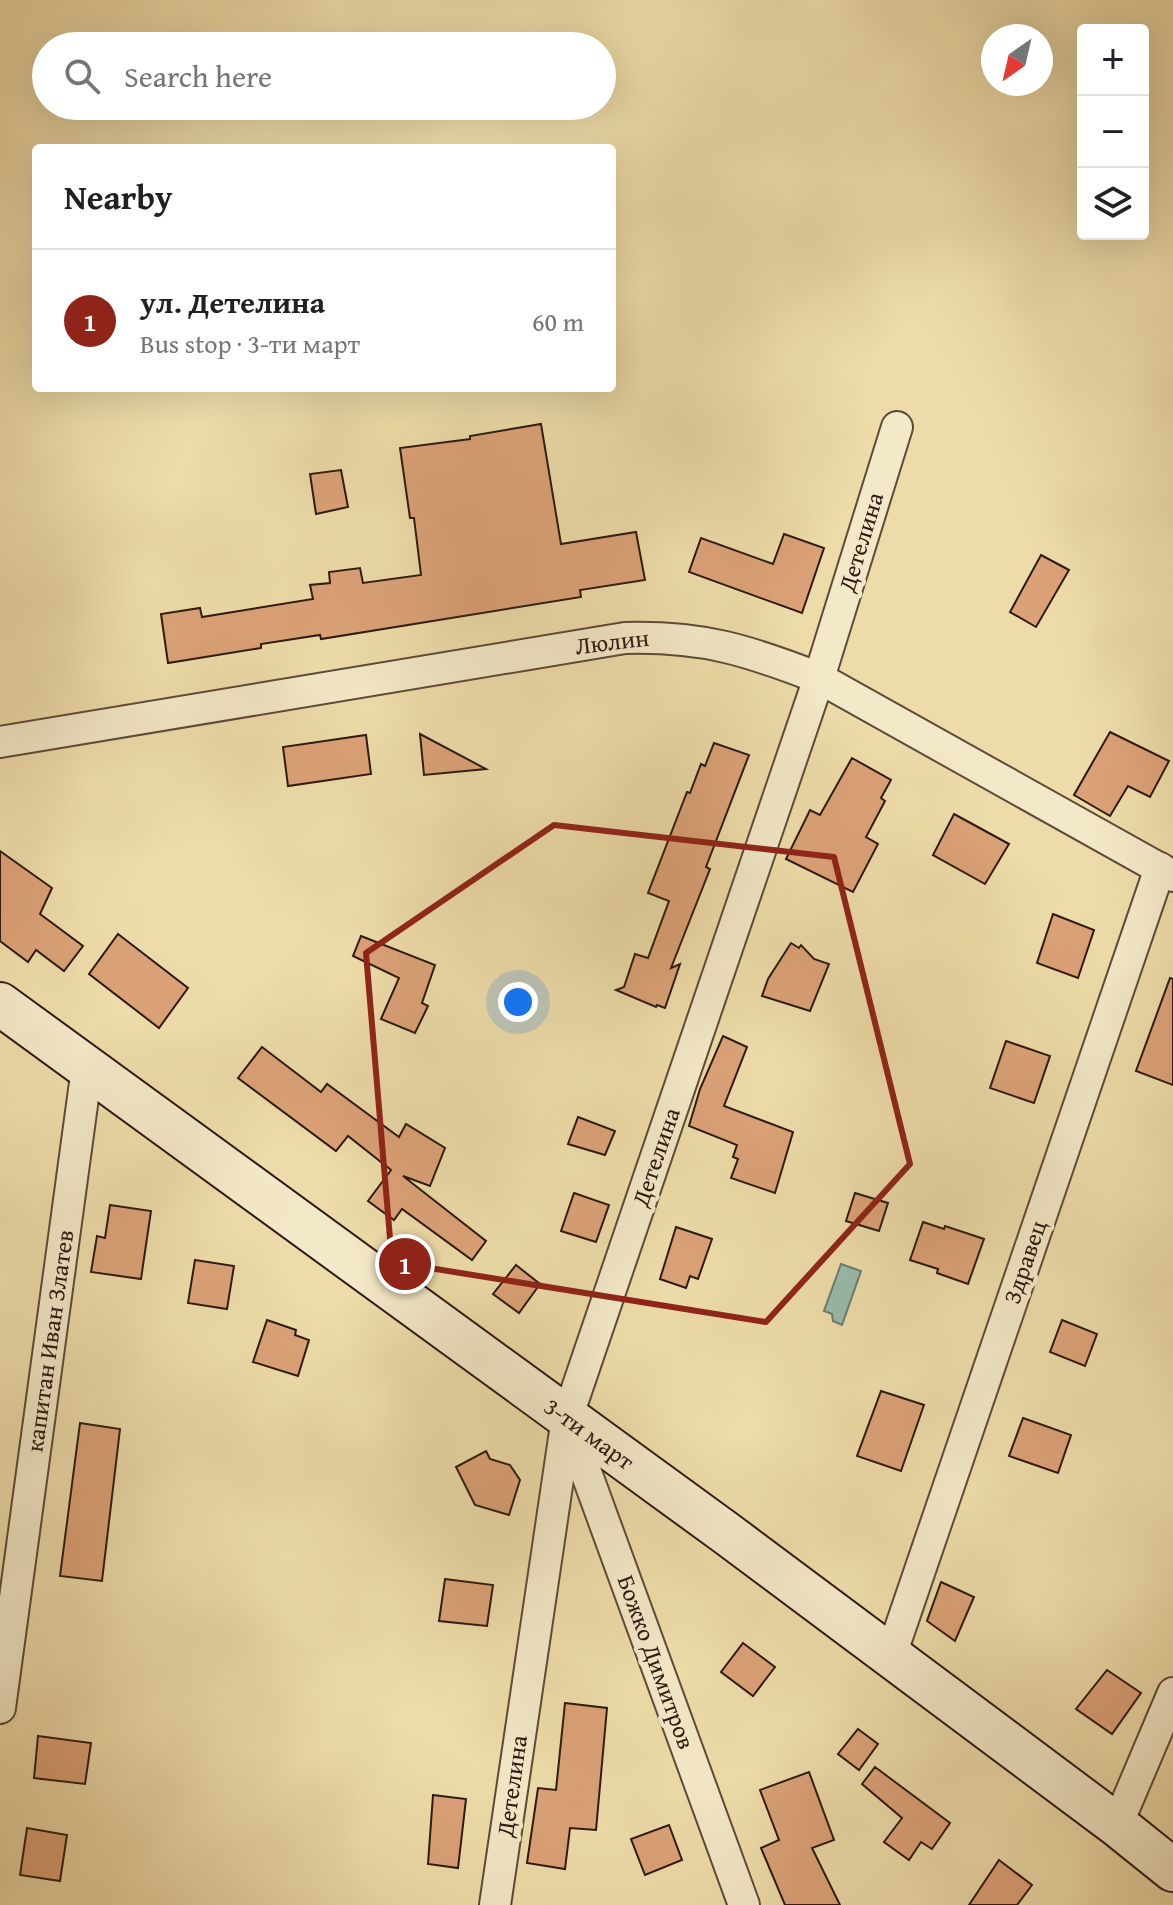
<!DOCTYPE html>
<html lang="en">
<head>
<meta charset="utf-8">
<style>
	:root { --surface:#fff; --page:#f2f2f2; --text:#202124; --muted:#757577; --line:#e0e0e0; --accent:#8f2418 }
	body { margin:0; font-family:"Gentium Book Plus",serif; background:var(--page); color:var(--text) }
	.controls { position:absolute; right:24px; top:24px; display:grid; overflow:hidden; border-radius:8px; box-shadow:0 8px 32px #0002 }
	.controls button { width:72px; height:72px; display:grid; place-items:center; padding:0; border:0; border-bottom:2px solid var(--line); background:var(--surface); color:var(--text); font:40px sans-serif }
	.compass { position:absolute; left:981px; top:24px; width:72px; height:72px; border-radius:50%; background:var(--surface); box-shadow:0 8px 32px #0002; rotate:214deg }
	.you { position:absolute; left:518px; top:1002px; width:28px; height:28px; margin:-20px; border:6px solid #fff; border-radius:50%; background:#1a73e8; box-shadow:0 0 0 12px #1a73e833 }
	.badge { display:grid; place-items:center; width:52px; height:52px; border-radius:50%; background:var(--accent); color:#fff; font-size:26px; font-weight:700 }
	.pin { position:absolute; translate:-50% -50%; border:4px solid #fff; box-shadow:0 2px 8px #0006 }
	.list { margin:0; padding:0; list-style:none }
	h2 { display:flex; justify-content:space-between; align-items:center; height:104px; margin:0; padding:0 32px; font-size:34px }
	h2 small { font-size:26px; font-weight:400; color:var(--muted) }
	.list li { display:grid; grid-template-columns:52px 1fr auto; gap:24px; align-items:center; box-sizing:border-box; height:144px; padding:0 32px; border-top:2px solid var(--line) }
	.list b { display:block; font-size:30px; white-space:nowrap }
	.list p { margin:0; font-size:26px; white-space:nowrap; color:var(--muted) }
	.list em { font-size:26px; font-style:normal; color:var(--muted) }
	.icon { flex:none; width:44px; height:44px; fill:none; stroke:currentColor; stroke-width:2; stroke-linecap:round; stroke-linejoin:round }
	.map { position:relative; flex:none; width:1173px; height:1905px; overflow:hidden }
	.search { position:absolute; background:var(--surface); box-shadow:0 8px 32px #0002; left:32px; top:32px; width:584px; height:88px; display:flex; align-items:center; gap:20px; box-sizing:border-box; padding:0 28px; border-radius:44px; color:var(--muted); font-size:30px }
	.panel { position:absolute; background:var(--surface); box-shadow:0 8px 32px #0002; left:32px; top:144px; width:584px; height:248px; border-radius:8px }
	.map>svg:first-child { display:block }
	.water { fill:#9abbad; stroke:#6f7b6f; stroke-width:2 }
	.building { fill:#dca277; stroke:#2e1a13; stroke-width:2 }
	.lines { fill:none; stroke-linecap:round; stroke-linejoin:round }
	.street-casing { stroke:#5e4a38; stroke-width:34 }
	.secondary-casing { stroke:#2e1a13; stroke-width:46 }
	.street { stroke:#f3e8c7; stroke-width:30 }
	.secondary { stroke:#f3e8c7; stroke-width:42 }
	.marked { fill:none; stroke:#8f2418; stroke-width:6; stroke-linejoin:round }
	.labels { text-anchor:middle; stroke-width:8; stroke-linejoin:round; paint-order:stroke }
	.street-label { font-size:24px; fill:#2e1a13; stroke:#f3e8c7 }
</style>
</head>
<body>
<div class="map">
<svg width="1173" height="1905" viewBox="0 0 1173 1905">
	<rect width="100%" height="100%" fill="#eddca9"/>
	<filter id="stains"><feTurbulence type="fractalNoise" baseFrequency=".0025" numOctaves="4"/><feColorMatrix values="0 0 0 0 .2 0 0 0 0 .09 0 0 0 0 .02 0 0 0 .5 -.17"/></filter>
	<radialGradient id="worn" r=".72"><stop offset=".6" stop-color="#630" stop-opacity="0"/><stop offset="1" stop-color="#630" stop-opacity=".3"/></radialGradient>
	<path class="water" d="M841 1264 861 1271 842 1325 833 1321 832 1314 824 1311Z"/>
	<g class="building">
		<path d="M541 424 561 544 636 532 645 580 580 590 581 597 321 639 320 635 261 644V648L168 663 161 614 200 608 202 617 313 599 310 585 330 583 329 572 360 568 363 583 421 575 414 518H410L400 448 470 439V436Z"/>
		<path d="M341 470 348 507 316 514 310 474Z"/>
		<path d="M784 534 824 548 802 613 689 572 701 538 773 564Z"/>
		<path d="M1041 555 1069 570 1036 627 1010 612Z"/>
		<path d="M1110 732 1169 761 1150 797 1128 786 1110 816 1074 795Z"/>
		<path d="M420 734 486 769 424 775Z"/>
		<path d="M366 735 371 774 288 786 283 747Z"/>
		<path d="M714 743 749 755 706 867 710 869 671 968 680 964 665 1008 657 1005 656 1007 616 990 624 987 635 954 648 958 669 901 648 893 687 792 690 793 701 764 705 766Z"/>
		<path d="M852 758 891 780 881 798 885 801 866 837 878 844 853 892 786 859 810 810 820 815Z"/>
		<path d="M954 814 1009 844 985 884 933 855Z"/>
		<path d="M0 851 52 888 40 914 83 946 64 971 36 950 28 962 0 941Z"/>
		<path d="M1053 914 1094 930 1078 978 1037 963Z"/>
		<path d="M118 934 188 988 159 1028 89 974Z"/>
		<path d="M361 936 435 965 422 1003 428 1006 415 1033 381 1019 399 978 353 956Z"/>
		<path d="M791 943 799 948 801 945 814 959 829 964 810 1011 762 996 768 979Z"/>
		<path d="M1170 978 1173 979V1085L1136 1071Z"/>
		<path d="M723 1036 747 1047 724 1106 793 1132 775 1193 731 1178 738 1159 733 1157 737 1145 689 1126 700 1089Z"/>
		<path d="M1006 1041 1050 1056 1034 1103 990 1088Z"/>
		<path d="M262 1047 321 1092 327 1084 399 1137 406 1124 445 1148 430 1186 403 1176 486 1241 472 1260 402 1209 394 1220 368 1201 391 1170 348 1136 336 1151 238 1078Z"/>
		<path d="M578 1117 615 1131 605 1155 568 1144Z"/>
		<path d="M574 1193 609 1205 596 1242 561 1231Z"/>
		<path d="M855 1193 888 1203 879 1231 846 1221Z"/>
		<path d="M110 1205 151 1211 141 1279 91 1272 97 1236 105 1238Z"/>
		<path d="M923 1222 944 1229 945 1226 984 1239 968 1284 937 1273 938 1269 910 1260Z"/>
		<path d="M676 1227 712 1239 698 1279 690 1276 686 1288 660 1279Z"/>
		<path d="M195 1260 234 1266 227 1309 188 1303Z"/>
		<path d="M516 1265 540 1284 519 1313 493 1294Z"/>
		<path d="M267 1320 296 1330 295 1335 309 1340 298 1376 253 1362Z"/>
		<path d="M1062 1320 1097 1334 1085 1366 1050 1352Z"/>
		<path d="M881 1391 924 1405 901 1471 857 1456Z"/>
		<path d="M1023 1418 1071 1435 1058 1473 1009 1456Z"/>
		<path d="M80 1423 120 1429 102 1581 60 1576Z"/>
		<path d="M486 1451 490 1459 510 1465 520 1480 509 1515 475 1505 456 1467Z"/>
		<path d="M445 1579 493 1585 487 1626 439 1621Z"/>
		<path d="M941 1582 974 1597 955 1641 927 1621Z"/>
		<path d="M743 1643 775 1667 753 1696 721 1672Z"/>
		<path d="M1107 1670 1141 1693 1112 1734 1076 1709Z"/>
		<path d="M565 1703 607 1708 596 1830 570 1828 565 1869 527 1863 538 1788 556 1790Z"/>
		<path d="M858 1729 878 1744 859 1770 838 1754Z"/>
		<path d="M38 1736 91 1743 85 1784 34 1778Z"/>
		<path d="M875 1767 950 1823 932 1849 921 1842 909 1860 884 1842 902 1818 862 1784Z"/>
		<path d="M809 1772 834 1840 812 1848 840 1905H785L761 1848 779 1840 760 1790Z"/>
		<path d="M433 1795 466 1799 458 1868 428 1864Z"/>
		<path d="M669 1825 682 1860 645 1875 631 1839Z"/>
		<path d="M27 1828 67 1835 60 1881 20 1875Z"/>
		<path d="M999 1860 1032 1885 1017 1905H969Z"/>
	</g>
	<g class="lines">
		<defs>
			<g id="street">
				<path d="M0 742 625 638C703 636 747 650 819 678L1173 876"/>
				<path d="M567 1420 744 1905"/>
				<path d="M891 1655 1160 868"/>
				<path d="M0 1708 87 1068"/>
				<path d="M1117 1825 1173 1693"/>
				<path d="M495 1905 567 1418 819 678 897 427"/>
			</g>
			<path id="secondary" d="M0 1004 726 1533 1117 1825 1173 1870"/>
		</defs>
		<use href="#street" class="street-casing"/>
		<use href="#secondary" class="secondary-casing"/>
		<use href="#street" class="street"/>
		<use href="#secondary" class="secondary"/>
	</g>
	<path class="marked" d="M554 825 834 857 910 1164 766 1322 392 1262 366 953Z"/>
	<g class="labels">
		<g class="street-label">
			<text transform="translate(861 542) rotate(-73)" y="8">Детелина</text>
			<text transform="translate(612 642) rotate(-7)" y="8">Люлин</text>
			<text transform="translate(656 1157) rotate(-71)" y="8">Детелина</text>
			<text transform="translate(1025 1262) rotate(-71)" y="8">Здравец</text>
			<text transform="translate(50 1341) rotate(-82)" y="8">капитан Иван Златев</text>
			<text transform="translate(589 1434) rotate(36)" y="8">3-ти март</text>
			<text transform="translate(656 1662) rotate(70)" y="8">Божко Димитров</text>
			<text transform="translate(512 1786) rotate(-82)" y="8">Детелина</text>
		</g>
	</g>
	<rect width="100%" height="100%" filter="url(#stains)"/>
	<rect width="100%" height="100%" fill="url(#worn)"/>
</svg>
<div class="controls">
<button>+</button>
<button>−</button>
<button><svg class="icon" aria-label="layers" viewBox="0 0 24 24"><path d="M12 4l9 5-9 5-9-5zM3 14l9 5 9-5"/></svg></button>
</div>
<svg class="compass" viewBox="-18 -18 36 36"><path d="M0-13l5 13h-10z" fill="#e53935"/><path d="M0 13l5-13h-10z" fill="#757577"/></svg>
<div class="you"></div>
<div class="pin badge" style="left:405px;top:1264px">1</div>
<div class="search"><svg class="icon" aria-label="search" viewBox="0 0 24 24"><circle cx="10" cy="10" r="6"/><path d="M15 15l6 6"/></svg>Search here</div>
<section class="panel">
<h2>Nearby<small></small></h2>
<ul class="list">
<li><span class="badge">1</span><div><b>ул. Детелина</b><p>Bus stop · 3-ти март</p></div><em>60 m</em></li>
</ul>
</section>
</div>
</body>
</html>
